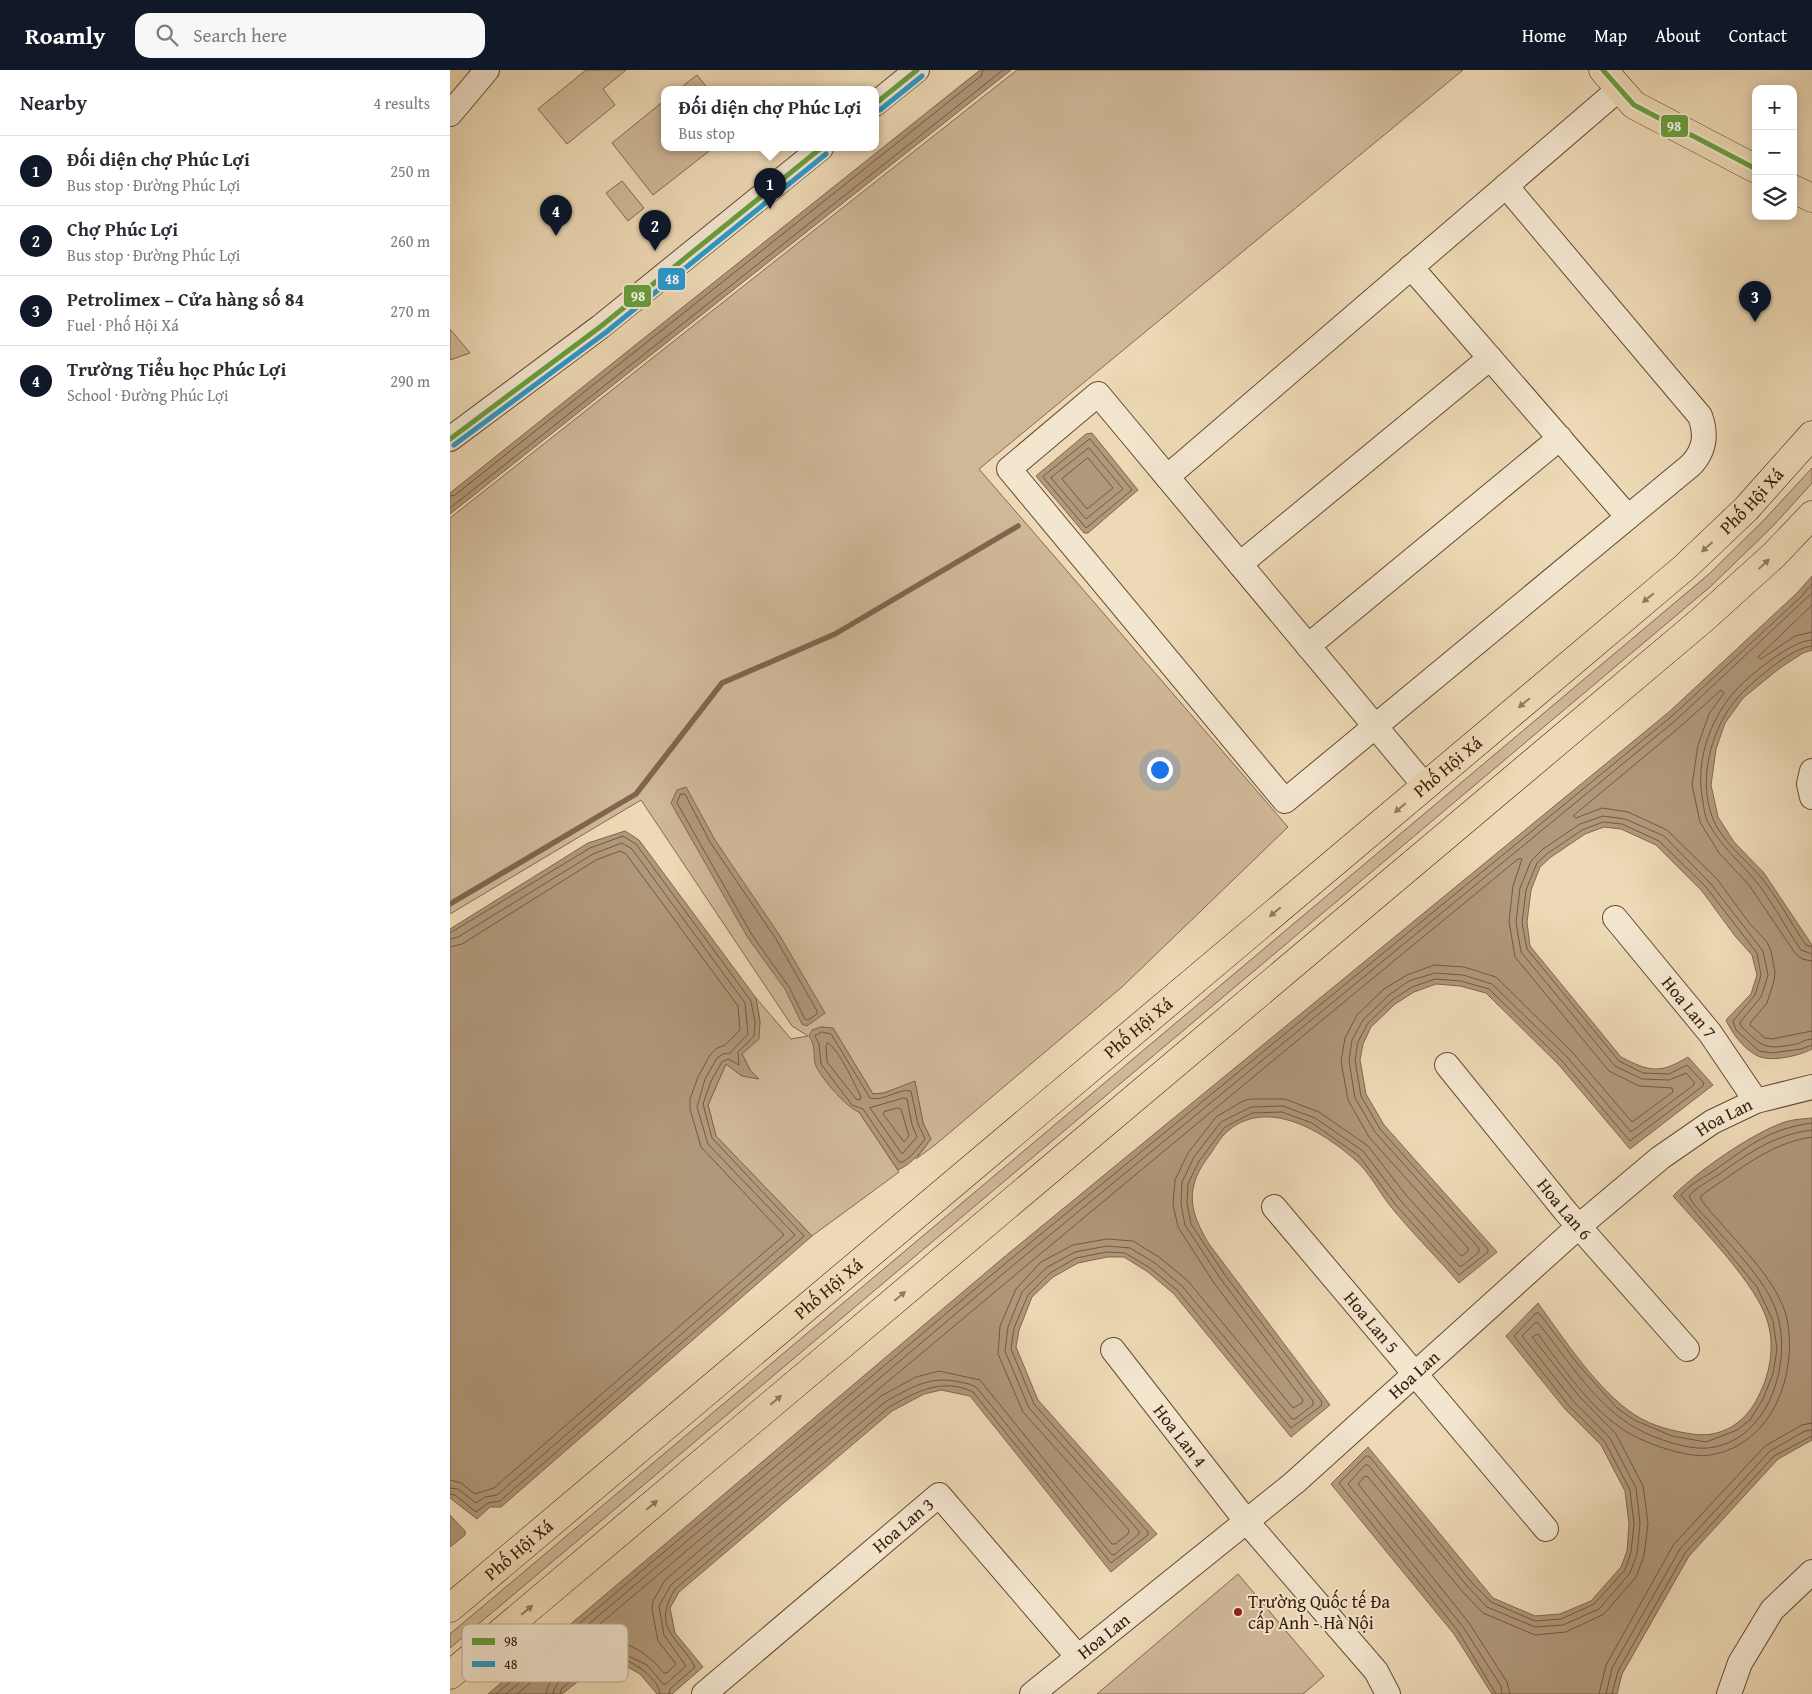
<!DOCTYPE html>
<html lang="en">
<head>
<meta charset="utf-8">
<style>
	:root { --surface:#fff; --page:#f7f7f7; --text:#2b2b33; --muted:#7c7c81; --line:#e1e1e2; --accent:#111827 }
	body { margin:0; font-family:"Gentium Book Plus",serif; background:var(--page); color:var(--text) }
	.controls { position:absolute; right:15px; top:15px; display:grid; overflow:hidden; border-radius:10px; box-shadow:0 2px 12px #0003 }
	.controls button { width:45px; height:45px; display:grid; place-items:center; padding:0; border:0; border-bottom:1px solid var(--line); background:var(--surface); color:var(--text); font:25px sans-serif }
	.you { position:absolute; left:709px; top:699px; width:18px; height:18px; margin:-12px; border:4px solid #fff; border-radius:50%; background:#1a73e8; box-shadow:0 0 0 8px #1a73e833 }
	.badge { display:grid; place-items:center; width:32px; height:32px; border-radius:50%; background:var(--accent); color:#fff; font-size:16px; font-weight:700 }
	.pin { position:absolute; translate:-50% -41px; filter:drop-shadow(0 1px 2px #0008) }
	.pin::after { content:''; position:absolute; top:26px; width:18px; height:15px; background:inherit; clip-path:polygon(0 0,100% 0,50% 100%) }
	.popup { position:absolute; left:211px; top:16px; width:218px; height:65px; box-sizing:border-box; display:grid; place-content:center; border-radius:10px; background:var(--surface); filter:drop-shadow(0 1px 4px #0005); font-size:16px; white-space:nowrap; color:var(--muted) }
	.popup b { font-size:19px; color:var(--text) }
	.popup::after { content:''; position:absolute; left:50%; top:100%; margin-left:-10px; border:10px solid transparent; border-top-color:var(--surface) }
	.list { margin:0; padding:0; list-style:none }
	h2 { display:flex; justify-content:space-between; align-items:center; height:65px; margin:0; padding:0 20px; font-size:21px }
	h2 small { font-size:16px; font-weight:400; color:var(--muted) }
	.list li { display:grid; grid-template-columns:32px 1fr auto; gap:15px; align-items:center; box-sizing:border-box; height:70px; padding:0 20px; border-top:1px solid var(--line) }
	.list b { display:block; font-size:19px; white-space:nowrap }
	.list p { margin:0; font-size:16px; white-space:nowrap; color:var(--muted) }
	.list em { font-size:16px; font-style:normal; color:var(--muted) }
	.icon { flex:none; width:28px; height:28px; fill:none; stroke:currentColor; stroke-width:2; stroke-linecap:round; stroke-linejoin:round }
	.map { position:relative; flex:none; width:1362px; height:1624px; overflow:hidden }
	header { display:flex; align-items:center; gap:30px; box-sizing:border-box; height:70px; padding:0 25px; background:var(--accent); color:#fff }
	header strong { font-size:24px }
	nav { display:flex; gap:28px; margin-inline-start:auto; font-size:18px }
	.search { width:350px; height:45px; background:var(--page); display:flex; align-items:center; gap:12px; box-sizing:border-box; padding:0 18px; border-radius:15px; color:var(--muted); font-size:19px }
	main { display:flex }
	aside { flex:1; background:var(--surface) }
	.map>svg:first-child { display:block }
	.green { fill:#cfb898; stroke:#846850 }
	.water { fill:#b0987a; stroke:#81654c }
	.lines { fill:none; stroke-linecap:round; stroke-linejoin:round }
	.shore { stroke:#755841; stroke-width:1 }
	.stream { stroke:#81654c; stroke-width:5.5 }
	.minor-casing { stroke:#674933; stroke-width:26 }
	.major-casing { stroke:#3a1908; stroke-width:29 }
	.minor { stroke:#f3e6cf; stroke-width:24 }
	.major { stroke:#edd9b5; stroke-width:28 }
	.bus-1-casing { stroke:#f3e6cf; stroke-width:9 }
	.bus-2-casing { stroke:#f3e6cf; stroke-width:9 }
	.bus-1 { stroke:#6a9f3f; stroke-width:5 }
	.bus-2 { stroke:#2b9ace; stroke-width:5 }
	.oneway { fill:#94795e }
	.poi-dot { fill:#8f2418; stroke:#f3e6cf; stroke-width:2 }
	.labels { text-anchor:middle; stroke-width:4; stroke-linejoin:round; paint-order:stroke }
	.street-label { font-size:18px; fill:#3a1908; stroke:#f3e6cf }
	.poi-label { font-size:18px; fill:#3a1908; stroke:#f3e6cf; text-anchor:start }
	.key { fill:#f3e6cf; stroke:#bca893; stroke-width:1 }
	.key-label { font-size:14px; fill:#3a1908 }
	.line-badge { stroke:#f3e6cf; stroke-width:2 }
	.badge-label { font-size:14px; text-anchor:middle; font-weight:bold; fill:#fff }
</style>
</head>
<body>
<header>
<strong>Roamly</strong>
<div class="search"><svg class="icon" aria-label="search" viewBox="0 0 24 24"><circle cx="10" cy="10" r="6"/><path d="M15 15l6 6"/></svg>Search here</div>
<nav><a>Home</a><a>Map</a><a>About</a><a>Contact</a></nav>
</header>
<main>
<aside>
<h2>Nearby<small>4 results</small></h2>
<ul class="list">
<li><span class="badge">1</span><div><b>Đối diện chợ Phúc Lợi</b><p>Bus stop · Đường Phúc Lợi</p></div><em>250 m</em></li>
<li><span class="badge">2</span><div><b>Chợ Phúc Lợi</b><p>Bus stop · Đường Phúc Lợi</p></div><em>260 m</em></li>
<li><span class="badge">3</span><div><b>Petrolimex – Cửa hàng số 84</b><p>Fuel · Phố Hội Xá</p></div><em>270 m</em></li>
<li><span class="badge">4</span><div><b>Trường Tiểu học Phúc Lợi</b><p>School · Đường Phúc Lợi</p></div><em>290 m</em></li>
</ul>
</aside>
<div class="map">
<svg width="1362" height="1624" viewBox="0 0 1362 1624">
	<rect width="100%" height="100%" fill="#edd9b5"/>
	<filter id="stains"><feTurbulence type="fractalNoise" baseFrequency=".004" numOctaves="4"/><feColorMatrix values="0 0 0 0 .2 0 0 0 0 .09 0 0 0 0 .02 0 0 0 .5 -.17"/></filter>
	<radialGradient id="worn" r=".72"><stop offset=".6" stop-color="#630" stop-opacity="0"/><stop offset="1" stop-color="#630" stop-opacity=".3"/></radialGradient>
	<g class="green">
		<path d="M136 0H176L153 19 165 35 117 74 88 39Z"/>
		<path d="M567 0H1013L529 399 838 757 672 917 485 1075 466 1089 481 1069 473 1053 465 1012 434 1023 423 1024 383 958 371 957 364 975 366 996 409 1042 449 1102 362 1166 266 1066 258 1035 276 994 292 1006 300 1000 292 984 310 952 306 928 341 969 358 966 342 956 191 730 0 844V448Z"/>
		<path d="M247 5 259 20H228Z"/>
		<path d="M215 30V78H263L203 125 162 73Z"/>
		<path d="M172 111 194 138 178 151 156 123Z"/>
		<path d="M0 259 20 283 0 290Z"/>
		<path d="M1362 398V413L1323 456 1260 517 0 1578V1564L1259 504 1313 451Z"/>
		<path d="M788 1504 874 1606 853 1624H647Z"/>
	</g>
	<g class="water">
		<path d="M530 0H561L0 444V423Z"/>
		<path d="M642 363 688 420 638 463H634L586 406 636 364Z"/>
		<path d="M1362 506V580L1353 583 1330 598 1293 628 1275 653 1266 679 1261 715 1268 747 1284 772 1314 803 1362 875V979C1349 986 1319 993 1306 985 1293 978 1282 963 1276 950L1301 924 1307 905 1302 885 1285 866 1252 821 1206 775 1171 759 1154 757 1135 764 1101 787 1090 797 1081 820 1077 852 1080 876 1171 987C1200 1002 1210 1004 1238 987L1263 1015 1180 1079 1109 995 1036 923 1010 916 986 914 964 922 945 934 921 957 913 974 910 990 916 1024 934 1055 1047 1182 1009 1213C987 1187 962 1163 941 1137 929 1122 919 1101 904 1089 872 1061 818 1028 779 1060 770 1067 763 1081 756 1090 734 1121 741 1144 759 1174L880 1335 841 1367 724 1224 698 1202 674 1187H657L628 1193 603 1207 582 1227 569 1260 566 1277 588 1330 707 1464 661 1502 520 1326 491 1320 474 1324 442 1341 229 1522 220 1538 225 1563 253 1597 222 1624H207L190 1604 167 1591 145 1598 112 1624H38L553 1188 1219 642 1347 523Z"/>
		<path d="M236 717 265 770 330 866 375 943 357 956 352 954 335 919 298 868 221 733 227 720Z"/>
		<path d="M175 761 189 770 306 928 310 952 309 969 292 984 300 1000 309 1009 292 1006 276 994 258 1035 266 1066 362 1166 51 1437H40L27 1449 0 1428V859L138 773Z"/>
		<path d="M371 957 383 958 423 1024 434 1023 465 1011 473 1053 481 1069C471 1082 463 1093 448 1100L409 1042C398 1039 371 1008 366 996 362 985 367 978 359 966L362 960Z"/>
		<path d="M1362 1048V1370L1328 1389 1239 1486 1172 1604 1167 1624H1042L1004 1564 881 1414 918 1377 1043 1528 1085 1546 1110 1544 1141 1531 1171 1497 1177 1481 1179 1454 1175 1421 1151 1375 1115 1339 1056 1266 1088 1233C1113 1268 1149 1322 1185 1345 1202 1356 1222 1361 1242 1364 1267 1368 1289 1357 1303 1336 1318 1312 1326 1281 1318 1253 1308 1215 1250 1157 1223 1126 1246 1102 1304 1062 1335 1052 1344 1049 1353 1049 1362 1048Z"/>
		<path d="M0 1445 15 1461V1465L0 1477Z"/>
	</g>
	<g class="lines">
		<g class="shore">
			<path d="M640 369 682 420 636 458 593 407Z"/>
			<path d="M639 378 673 419 636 449 601 408Z"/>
			<path d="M638 388 663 418 637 439 612 409Z"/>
			<path d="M0 426 5 425 531 6 533 0"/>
			<path d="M0 438 553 0"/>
			<path d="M1362 535 1308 587 1311 589 1345 566 1362 562"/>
			<path d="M1362 570C1342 571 1310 598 1295 611 1262 641 1244 689 1253 732 1254 739 1255 748 1259 754 1271 776 1289 791 1305 810 1322 831 1335 857 1351 880L1362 884"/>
			<path d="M1362 576C1342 578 1311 605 1296 619 1263 649 1246 707 1263 749 1272 771 1293 787 1309 805 1327 826 1340 852 1356 875L1362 877"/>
			<path d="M231 724H235L260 772 326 869 367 941V944L358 950 355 949 339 917 302 865 227 733Z"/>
			<path d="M0 863 140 778 173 766 186 774 301 931 305 952 304 966 288 982 289 995 278 989 272 992 261 1011 253 1034 262 1068 354 1166 50 1431 38 1433 26 1442 5 1425 0 1424"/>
			<path d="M0 869 8 867 143 784 172 773 182 779 295 933 298 964 280 983 273 984 267 988 255 1009 247 1037 258 1074 345 1165 47 1425 35 1427 26 1433 8 1419 0 1418"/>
			<path d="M0 877 12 874 146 790 170 781 176 784 288 936 290 960 275 975 267 978 260 985 248 1007 240 1029V1039L251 1077 334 1165 44 1418 25 1424 11 1413 0 1410"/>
			<path d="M1362 891 1352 889 1345 883 1299 815 1269 783 1250 752 1242 715 1248 675 1259 644 1274 623 1271 620 1231 656 1123 746 1126 748 1152 738 1178 742 1217 760 1267 809 1300 854 1317 872 1321 881 1325 902 1324 911 1317 933 1301 952 1300 955 1315 968 1322 969 1362 961"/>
			<path d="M372 962 381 964 420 1028C434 1032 448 1018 461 1021L468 1054 475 1069 462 1085 453 1092H449L413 1039 402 1035 371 994 369 974 365 966Z"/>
			<path d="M378 973C390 981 404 1013 411 1027L410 1030 406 1029 377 992 376 976Z"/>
			<path d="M454 1028 457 1029 462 1055 467 1067 452 1084 420 1038Z"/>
			<path d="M448 1038 451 1039 459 1066 454 1072 433 1044 434 1042Z"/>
			<path d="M46 1624 557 1192 1222 646 1351 527 1362 514"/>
			<path d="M56 1624 561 1197 1226 650 1362 523"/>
			<path d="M67 1624C399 1343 732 1064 1068 789H1072L1063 816 1059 851 1065 887 1159 1001 1189 1016 1222 1018 1223 1022 1182 1052 1122 982 1046 907 1014 897 984 895 957 905 934 919 907 945 895 968 891 991 898 1030 919 1067 1018 1178V1181L1012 1186 1010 1185 956 1125 918 1076 869 1042 835 1029H801L793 1031 766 1047 738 1083 725 1110 723 1134 728 1157 764 1213 853 1330 852 1333 843 1338 738 1211 709 1187 683 1171 657 1169 623 1175 591 1192 566 1219 550 1256 548 1284 573 1342 679 1460 678 1464 665 1474H662L530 1310 489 1301 466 1307 431 1326 215 1510 203 1531 202 1540 208 1571 226 1594 217 1603H214C203 1590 188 1576 170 1573 149 1569 97 1602 96 1624"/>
			<path d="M103 1624C105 1604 148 1584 166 1580L197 1595 213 1614H216L236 1596 214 1565 209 1536 221 1515 435 1332C460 1318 480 1305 509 1312 515 1313 522 1314 527 1318L661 1484 664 1485 689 1464V1461L579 1338 555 1281 558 1257 572 1222 596 1198 625 1182 657 1176 680 1178 705 1193 732 1216 842 1349H845L863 1335V1331L770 1208 735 1155 731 1134 732 1112 744 1087 771 1052 801 1037 833 1036 865 1048 913 1081 950 1130 1009 1196H1012L1029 1182V1178L925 1062 905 1028 899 991 902 970 913 950 939 925 959 911 985 903 1013 905 1042 914 1117 987 1181 1062 1244 1015V1012L1236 1003 1219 1010 1192 1009 1165 996 1071 882 1066 853 1070 818 1081 791 1093 779 1130 754 1153 746 1175 749 1214 766 1260 813 1313 881 1318 905 1311 927 1290 952 1291 956C1313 978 1315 980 1347 974 1352 972 1356 969 1362 969"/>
			<path d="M110 1624 112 1618 142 1594 167 1586C182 1592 208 1606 210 1624"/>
			<path d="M219 1624 220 1619 245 1597C228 1566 201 1559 225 1519L439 1337C466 1322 492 1307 523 1322L661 1493 698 1465V1462L584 1334 561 1279 564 1258 578 1225 600 1203 626 1188 657 1182 675 1183 700 1198 727 1220 841 1358 871 1336 872 1332 775 1205 741 1154 737 1133 738 1114 749 1091 775 1057 802 1043 832 1042 862 1053 909 1086 945 1134 1009 1205 1038 1182V1179L930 1059 911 1026 905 990 908 972 918 953 942 930 962 917 985 909 1011 911 1039 919 1112 991 1180 1071 1253 1016 1254 1013 1237 995 1219 1004 1193 1003 1169 991 1077 879 1072 853 1076 820 1087 793 1098 783 1132 760 1153 752 1172 754 1209 771 1256 817 1307 883 1311 905 1305 925 1283 951 1286 960 1309 981 1322 983 1351 979 1362 975"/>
			<path d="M1046 1624 1008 1561 889 1413 916 1386H919L1022 1513 1041 1532 1085 1551 1111 1549 1144 1534 1175 1500 1181 1482 1184 1454 1180 1420 1155 1372 1119 1336 1064 1266 1086 1243H1089L1127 1293 1167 1338 1184 1350 1222 1366 1256 1372 1287 1360 1300 1350 1313 1329 1323 1304 1327 1279 1323 1251 1307 1217 1231 1125C1239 1115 1251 1109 1262 1102 1298 1077 1317 1059 1362 1053"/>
			<path d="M1052 1624 1051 1616 1013 1557 898 1414 915 1395H918L1018 1517 1037 1537 1085 1557 1113 1555 1149 1539 1180 1503 1187 1484 1190 1453 1186 1418 1160 1368 1124 1332 1072 1266 1085 1253H1088C1116 1287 1141 1329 1179 1354 1197 1366 1235 1380 1258 1378 1316 1372 1340 1300 1329 1251 1322 1215 1283 1179 1260 1152 1253 1144 1243 1135 1239 1126 1246 1117 1258 1112 1268 1105 1299 1083 1323 1065 1362 1060"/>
			<path d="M1060 1624 1057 1612 1019 1553 908 1414 915 1406 918 1407 1012 1521 1033 1543 1085 1565 1116 1562 1154 1544 1186 1507 1194 1486 1198 1453 1193 1416 1166 1364 1129 1326 1082 1267 1088 1264C1112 1297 1142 1341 1177 1362 1195 1373 1238 1389 1260 1385 1322 1375 1348 1305 1337 1249 1329 1213 1292 1178 1268 1150 1262 1143 1254 1135 1250 1127 1256 1121 1265 1116 1272 1111 1301 1091 1327 1072 1362 1067"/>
			<path d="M1149 1624 1156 1595 1224 1474 1315 1376 1352 1355 1362 1353"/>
			<path d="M1156 1624 1162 1598 1230 1479 1320 1381 1355 1361 1362 1360"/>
			<path d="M1162 1624 1168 1601 1235 1483 1324 1386 1362 1366"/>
		</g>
		<path class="stream" d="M0 834 186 724 272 613 385 564 568 456"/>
		<defs>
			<g id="minor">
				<path d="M425 34 467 0"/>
				<path d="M0 44 37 0"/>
				<path d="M961 197 1178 447"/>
				<path d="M0 369 150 257 371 78"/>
				<path d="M717 407 1169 19"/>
				<path d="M790 494 1040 288"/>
				<path d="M858 576 1110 368"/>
				<path d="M1362 701 1359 714 1362 727"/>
				<path d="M975 716 648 324 559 399 835 731 1241 395C1255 380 1257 365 1250 346L1056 116"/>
				<path id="s1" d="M1165 848 1260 963 1306 1031"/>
				<path id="s2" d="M997 995 1116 1142 1237 1279"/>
				<path id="s3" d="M824 1137 1096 1459"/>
				<path id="s4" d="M663 1280 797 1452 926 1601 938 1624"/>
				<path id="s5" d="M254 1624 489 1425 628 1587"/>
				<path id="s6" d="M582 1624 844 1413 1128 1157 1210 1088 1262 1052 1306 1031 1362 1017"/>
				<path d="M1279 1624 1290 1593 1322 1540 1362 1502"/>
			</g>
			<g id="major">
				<path d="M1153 0 1184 35 1306 99"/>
				<path d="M1343 119 1362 128"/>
				<path id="s7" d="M0 1538 1235 497 1296 439 1362 365"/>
				<path d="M0 1605 1252 550 1324 485 1362 445"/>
			</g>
		</defs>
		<use href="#minor" class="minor-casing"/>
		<use href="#major" class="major-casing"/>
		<use href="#minor" class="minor"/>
		<use href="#major" class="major"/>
		<defs>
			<g id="bus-1">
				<path d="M1153 0 1184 35 1306 99"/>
				<path d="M425 34 467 0"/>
				<path d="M0 369 150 257 371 78"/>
			</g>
			<g id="bus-2">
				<path d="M430 40 472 6"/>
				<path d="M4 375 155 263 376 84"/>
			</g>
		</defs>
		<use href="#bus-1" class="bus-1-casing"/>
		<use href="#bus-2" class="bus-2-casing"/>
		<use href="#bus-1" class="bus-1"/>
		<use href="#bus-2" class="bus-2"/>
	</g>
	<defs><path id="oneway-solid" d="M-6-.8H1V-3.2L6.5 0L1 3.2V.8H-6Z" transform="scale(1.25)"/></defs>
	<g class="oneway">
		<use href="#oneway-solid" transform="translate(1257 477) rotate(138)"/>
		<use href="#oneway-solid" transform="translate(1314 494) rotate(-43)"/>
		<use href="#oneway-solid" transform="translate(1198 528) rotate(140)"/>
		<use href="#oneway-solid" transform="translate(1074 633) rotate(140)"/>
		<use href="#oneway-solid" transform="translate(950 738) rotate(140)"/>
		<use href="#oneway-solid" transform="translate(825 842) rotate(140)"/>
		<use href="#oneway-solid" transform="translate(450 1226) rotate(-40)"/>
		<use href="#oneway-solid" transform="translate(326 1330) rotate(-40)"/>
		<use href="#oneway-solid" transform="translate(202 1435) rotate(-40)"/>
		<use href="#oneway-solid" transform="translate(77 1540) rotate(-40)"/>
	</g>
	<circle class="poi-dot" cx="788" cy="1542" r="5"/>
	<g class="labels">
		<g class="street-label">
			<text dy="6" stroke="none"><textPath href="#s7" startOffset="1709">Phố Hội Xá</textPath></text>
			<text dy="6" stroke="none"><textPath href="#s7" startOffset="1305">Phố Hội Xá</textPath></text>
			<text dy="6" stroke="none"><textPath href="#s1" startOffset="116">Hoa Lan 7</textPath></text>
			<text dy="6" stroke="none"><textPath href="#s7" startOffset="900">Phố Hội Xá</textPath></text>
			<text dy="6" stroke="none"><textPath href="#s6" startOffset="902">Hoa Lan</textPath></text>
			<text dy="6" stroke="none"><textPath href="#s2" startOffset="186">Hoa Lan 6</textPath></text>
			<text dy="6" stroke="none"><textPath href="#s7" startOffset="495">Phố Hội Xá</textPath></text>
			<text dy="6" stroke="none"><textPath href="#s3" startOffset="151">Hoa Lan 5</textPath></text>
			<text dy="6" stroke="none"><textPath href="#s6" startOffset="498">Hoa Lan</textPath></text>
			<text dy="6" stroke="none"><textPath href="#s4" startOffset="109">Hoa Lan 4</textPath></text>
			<text dy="6" stroke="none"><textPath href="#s5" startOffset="261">Hoa Lan 3</textPath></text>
			<text dy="6" stroke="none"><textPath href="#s7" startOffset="90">Phố Hội Xá</textPath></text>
			<text dy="6" stroke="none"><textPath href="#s6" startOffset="92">Hoa Lan</textPath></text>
		</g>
		<g class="poi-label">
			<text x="798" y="1538">Trường Quốc tế Đa<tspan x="798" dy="21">cấp Anh - Hà Nội</tspan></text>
		</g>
	</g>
	<rect x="12" y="1554" width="166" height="58" rx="8" class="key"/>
	<rect x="22" y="1568" width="23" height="7" fill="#6a9f3f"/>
	<rect x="22" y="1591" width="23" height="6" fill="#2b9ace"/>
	<g class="key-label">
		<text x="54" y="1576">98</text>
		<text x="54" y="1599">48</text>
	</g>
	<g class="line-badge">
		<rect x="1210" y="44" width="29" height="24" rx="5" fill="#6a9f3f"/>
		<rect x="207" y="197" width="29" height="24" rx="5" fill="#2b9ace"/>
		<rect x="173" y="214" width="29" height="24" rx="5" fill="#6a9f3f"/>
	</g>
	<g class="badge-label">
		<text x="1224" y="61">98</text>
		<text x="222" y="214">48</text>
		<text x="188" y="231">98</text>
	</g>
	<rect width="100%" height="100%" filter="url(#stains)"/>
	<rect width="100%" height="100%" fill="url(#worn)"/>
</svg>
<div class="controls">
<button>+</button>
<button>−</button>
<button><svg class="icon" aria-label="layers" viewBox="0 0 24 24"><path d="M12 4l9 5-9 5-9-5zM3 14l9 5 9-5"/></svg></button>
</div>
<div class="you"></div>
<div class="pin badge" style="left:320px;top:139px">1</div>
<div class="popup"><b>Đối diện chợ Phúc Lợi</b>Bus stop</div>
<div class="pin badge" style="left:205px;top:181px">2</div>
<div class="pin badge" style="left:1305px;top:252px">3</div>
<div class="pin badge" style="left:106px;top:166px">4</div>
</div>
</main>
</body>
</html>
